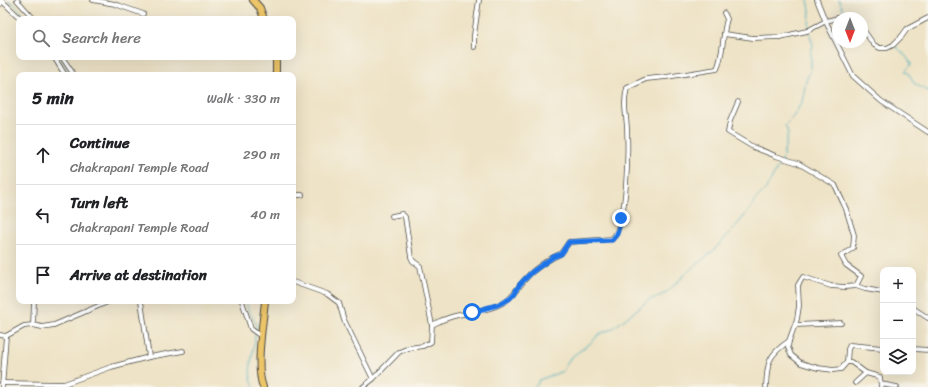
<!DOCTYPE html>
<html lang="en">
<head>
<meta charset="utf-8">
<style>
	:root { --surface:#fff; --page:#f2f2f2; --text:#202124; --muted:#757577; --line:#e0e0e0 }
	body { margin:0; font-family:Sriracha,sans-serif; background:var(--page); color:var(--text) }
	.controls { position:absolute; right:12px; bottom:12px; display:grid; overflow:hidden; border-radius:8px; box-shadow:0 4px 16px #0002 }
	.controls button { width:36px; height:36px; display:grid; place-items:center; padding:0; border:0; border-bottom:1px solid var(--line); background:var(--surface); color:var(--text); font:20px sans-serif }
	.compass { position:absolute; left:832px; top:12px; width:36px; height:36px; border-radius:50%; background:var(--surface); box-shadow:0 4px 16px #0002; rotate:180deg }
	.stop { position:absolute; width:12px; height:12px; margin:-9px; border:3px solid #1a73e8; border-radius:50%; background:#fff }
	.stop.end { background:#1a73e8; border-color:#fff; box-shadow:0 1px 4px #0008 }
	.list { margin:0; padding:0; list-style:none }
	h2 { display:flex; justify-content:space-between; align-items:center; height:52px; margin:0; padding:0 16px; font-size:17px }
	h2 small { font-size:13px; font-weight:400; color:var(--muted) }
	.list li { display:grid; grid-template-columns:26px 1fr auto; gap:12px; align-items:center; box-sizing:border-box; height:60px; padding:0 16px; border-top:1px solid var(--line) }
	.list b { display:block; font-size:15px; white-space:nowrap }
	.list p { margin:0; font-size:13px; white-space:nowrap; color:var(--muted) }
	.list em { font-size:13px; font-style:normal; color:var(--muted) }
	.icon { flex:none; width:22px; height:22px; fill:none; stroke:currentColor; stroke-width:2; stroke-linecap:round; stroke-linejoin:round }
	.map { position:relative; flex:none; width:928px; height:387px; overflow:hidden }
	.search { position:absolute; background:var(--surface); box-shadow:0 4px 16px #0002; left:16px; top:16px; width:280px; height:44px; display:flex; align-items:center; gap:10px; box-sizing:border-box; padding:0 14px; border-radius:8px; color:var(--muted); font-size:15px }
	.panel { position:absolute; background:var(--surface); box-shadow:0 4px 16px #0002; left:16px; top:72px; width:280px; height:232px; border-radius:8px }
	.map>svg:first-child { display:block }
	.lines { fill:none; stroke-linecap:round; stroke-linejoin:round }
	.stream { stroke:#40acbf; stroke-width:1 }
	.minor-casing { stroke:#484742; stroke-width:5.5 }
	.tertiary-casing { stroke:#484742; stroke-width:6 }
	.primary-casing { stroke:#484742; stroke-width:8 }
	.minor { stroke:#fff; stroke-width:4 }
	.tertiary { stroke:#fff; stroke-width:5 }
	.primary { stroke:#edc569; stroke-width:6 }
	.route { stroke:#1a73e8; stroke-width:5 }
</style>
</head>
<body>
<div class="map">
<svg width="928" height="387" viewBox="0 0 928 387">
	<rect width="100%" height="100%" fill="#f7f3e8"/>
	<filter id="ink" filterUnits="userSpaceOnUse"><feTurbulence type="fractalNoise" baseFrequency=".025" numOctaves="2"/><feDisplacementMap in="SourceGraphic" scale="8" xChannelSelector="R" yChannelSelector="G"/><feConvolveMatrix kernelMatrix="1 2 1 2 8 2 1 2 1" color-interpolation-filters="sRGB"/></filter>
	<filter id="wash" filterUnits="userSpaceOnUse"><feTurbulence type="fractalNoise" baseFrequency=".012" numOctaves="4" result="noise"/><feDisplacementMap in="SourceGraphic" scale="16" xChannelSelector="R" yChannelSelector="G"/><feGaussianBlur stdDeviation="0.9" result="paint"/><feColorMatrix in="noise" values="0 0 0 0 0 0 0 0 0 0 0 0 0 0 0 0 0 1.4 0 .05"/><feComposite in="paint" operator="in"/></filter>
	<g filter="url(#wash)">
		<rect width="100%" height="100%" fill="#eee3c6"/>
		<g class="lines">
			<g class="stream">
				<path d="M8 0 15 5 27 19"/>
				<path d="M808 0 810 10 809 27"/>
				<path d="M839 0 845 14"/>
				<path d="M894 46C900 48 906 57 911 63V65L905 71 908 73 915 84 928 91"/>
				<path d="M59 57 71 75"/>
				<path d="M783 156 788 133 785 125 793 117 802 102 806 81 811 69V52L813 45 809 31"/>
				<path d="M246 301C247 305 248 311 251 315 255 320 257 323 256 331"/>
				<path d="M254 387C245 370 255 353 255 335"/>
				<path d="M534 387 537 385 539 380 563 371 570 358 592 342 599 334 612 329 649 300 662 295 668 291 692 268 712 252 732 231 751 208 754 201 766 189 782 160"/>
			</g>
		</g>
	</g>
	<g filter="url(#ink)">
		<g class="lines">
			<defs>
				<g id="minor">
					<path d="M1 0 21 19"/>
					<path d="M17 0 34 19"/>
					<path d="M93 0 115 4 143 14"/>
					<path d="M817 0 825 20 853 76 881 101 928 132"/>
					<path d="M862 28 874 45 880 48H887L893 45 902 36 907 29 928 18"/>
					<path d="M724 34 753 38 780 37 807 31 826 21 838 18"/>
					<path d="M474 47V35L479 0"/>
					<path d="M54 57 65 75"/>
					<path d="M62 57 74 75"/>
					<path d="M738 102 730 121 728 132 753 147 776 156 798 163 835 185 846 209 854 235 853 248 841 256 846 265 861 276 856 286"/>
					<path d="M293 195H302"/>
					<path d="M392 216 402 214 405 217 411 257 413 261 420 266 432 325"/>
					<path d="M293 282 327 294 339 303 344 320 373 379"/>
					<path d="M141 301 149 357"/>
					<path d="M242 301 251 329 262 337"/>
					<path d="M913 308 928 318"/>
					<path d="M33 325 34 301"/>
					<path d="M796 325 841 323"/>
					<path d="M0 335 6 336 24 326 33 325 42 327 54 325 110 301"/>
					<path d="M913 349 928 350"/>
					<path d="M847 362 848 349 850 345 883 348"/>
					<path d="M866 373 851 362H847L841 369 833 370 818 368 801 363 791 355 788 347 789 341 797 319 799 306 798 285 803 277 831 286 845 287 856 286 865 289 883 292"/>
					<path d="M2 383 64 384 111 367 149 357 183 351"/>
					<path d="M855 383 866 373 880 377 881 387"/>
					<path d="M881 384 897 387"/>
					<path d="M2 387 6 336"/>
					<path d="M363 387 373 379 399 352 409 348 423 346 431 342 432 325C454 312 474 315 496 306 514 299 518 285 531 273 538 267 546 261 554 257 557 255 560 255 562 252 564 250 566 246 569 242L612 239C628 223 628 152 627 128 626 112 623 104 627 88L646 79 666 77 717 69C724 53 722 35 727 19L724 13"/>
					<path d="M766 387C767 363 768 355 789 341"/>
				</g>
				<path id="tertiary" d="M0 4 1 0"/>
				<g id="primary">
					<path d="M253 0 260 8 264 19"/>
					<path d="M276 75V57"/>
					<path d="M263 387C255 367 263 323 265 301"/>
				</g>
			</defs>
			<use href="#minor" class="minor-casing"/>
			<use href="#tertiary" class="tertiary-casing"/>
			<use href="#primary" class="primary-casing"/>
			<use href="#minor" class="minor"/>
			<use href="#tertiary" class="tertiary"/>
			<use href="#primary" class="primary"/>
		</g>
	</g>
	<g class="lines" filter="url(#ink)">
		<path class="route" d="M472 312 497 305 509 299 514 294 520 284 532 272 553 257 561 254 569 242 612 240 617 234 621 218"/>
	</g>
</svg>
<div class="controls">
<button>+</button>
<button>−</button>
<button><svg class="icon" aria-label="layers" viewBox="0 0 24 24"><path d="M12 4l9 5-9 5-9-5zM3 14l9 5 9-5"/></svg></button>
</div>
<svg class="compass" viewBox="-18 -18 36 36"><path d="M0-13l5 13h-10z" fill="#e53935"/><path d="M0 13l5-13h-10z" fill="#757577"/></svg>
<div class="stop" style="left:472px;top:312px"></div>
<div class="stop end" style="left:621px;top:218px"></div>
<div class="search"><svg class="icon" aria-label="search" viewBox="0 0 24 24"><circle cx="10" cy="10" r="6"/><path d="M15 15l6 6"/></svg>Search here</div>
<section class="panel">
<h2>5 min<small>Walk · 330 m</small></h2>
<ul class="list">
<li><svg class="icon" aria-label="ahead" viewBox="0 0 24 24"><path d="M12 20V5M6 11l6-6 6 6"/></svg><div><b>Continue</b><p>Chakrapani Temple Road</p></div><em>290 m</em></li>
<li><svg class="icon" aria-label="left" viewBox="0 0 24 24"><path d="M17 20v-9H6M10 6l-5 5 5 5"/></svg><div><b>Turn left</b><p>Chakrapani Temple Road</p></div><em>40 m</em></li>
<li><svg class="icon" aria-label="arrive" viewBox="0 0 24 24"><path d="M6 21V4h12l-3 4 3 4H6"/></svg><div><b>Arrive at destination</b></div></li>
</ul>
</section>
</div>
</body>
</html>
